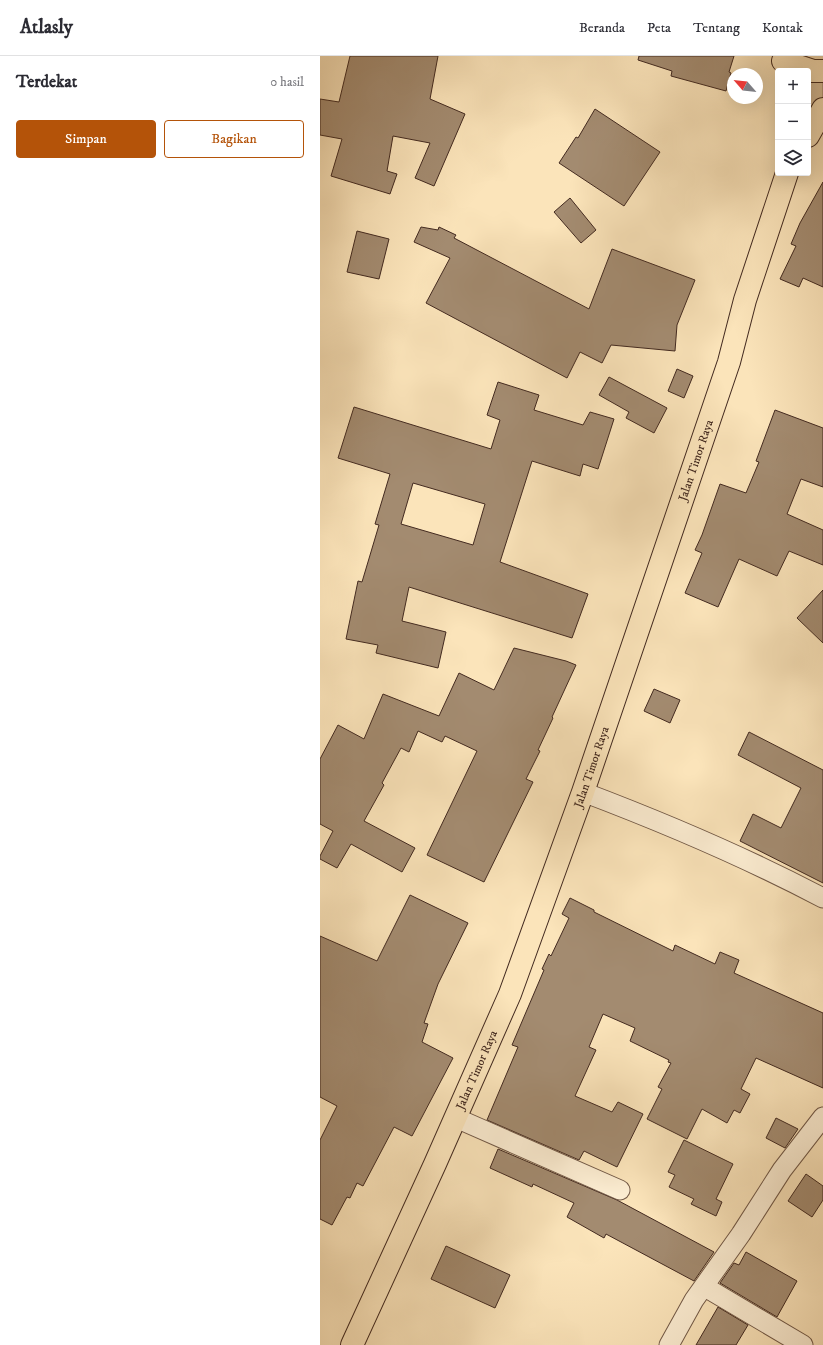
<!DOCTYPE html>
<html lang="id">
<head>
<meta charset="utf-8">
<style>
	:root { --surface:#fff; --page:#f2f2f3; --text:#2b2b33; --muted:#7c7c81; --line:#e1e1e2; --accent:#b45309 }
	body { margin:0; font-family:"IM FELL DW Pica",serif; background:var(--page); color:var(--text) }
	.controls { position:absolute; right:12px; top:12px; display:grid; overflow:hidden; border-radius:4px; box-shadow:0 4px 16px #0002 }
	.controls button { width:36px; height:36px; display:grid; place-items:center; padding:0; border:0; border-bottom:1px solid var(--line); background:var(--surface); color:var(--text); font:20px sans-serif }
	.compass { position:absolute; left:407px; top:12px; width:36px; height:36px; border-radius:50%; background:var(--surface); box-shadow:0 4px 16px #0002; rotate:298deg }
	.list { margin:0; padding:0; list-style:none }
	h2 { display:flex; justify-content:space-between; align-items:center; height:52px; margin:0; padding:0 16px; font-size:17px }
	h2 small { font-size:13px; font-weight:400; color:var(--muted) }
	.actions { display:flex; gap:8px; padding:12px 16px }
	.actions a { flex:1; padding:9px 0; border:1px solid var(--accent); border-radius:4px; text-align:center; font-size:14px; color:var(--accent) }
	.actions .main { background:var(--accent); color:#fff }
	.icon { flex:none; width:22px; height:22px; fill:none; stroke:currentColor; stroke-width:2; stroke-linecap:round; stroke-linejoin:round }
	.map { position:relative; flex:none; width:503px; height:1289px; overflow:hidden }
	header { display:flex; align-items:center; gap:24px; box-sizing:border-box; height:56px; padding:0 20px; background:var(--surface); border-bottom:1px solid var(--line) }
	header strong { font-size:19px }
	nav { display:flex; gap:22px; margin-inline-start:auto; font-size:14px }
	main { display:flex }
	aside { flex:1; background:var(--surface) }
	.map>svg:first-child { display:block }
	.green { fill:#dcc4a0; stroke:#907760 }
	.building { fill:#a38b70; stroke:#432a20; fill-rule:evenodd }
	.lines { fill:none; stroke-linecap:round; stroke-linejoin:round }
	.minor-casing { stroke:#715846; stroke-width:21 }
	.trunk-casing { stroke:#432a20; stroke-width:24 }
	.minor { stroke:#fcedd2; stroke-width:19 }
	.trunk { stroke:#fbe4ba; stroke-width:22 }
	.labels { text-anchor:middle; stroke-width:3; stroke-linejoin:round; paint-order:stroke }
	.street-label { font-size:12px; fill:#432a20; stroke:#fcedd2 }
</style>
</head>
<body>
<header>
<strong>Atlasly</strong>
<nav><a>Beranda</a><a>Peta</a><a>Tentang</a><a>Kontak</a></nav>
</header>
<main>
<aside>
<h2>Terdekat<small>0 hasil</small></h2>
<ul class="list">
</ul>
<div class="actions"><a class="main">Simpan</a><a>Bagikan</a></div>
</aside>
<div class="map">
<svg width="503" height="1289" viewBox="0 0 503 1289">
	<rect width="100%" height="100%" fill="#fbe4ba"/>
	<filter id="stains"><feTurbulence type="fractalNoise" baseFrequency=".005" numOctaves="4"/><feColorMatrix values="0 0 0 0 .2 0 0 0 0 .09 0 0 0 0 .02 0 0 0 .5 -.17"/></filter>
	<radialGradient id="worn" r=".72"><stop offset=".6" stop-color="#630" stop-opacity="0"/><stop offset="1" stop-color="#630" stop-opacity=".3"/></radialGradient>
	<path class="green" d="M481 0H485L503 8V41L488 68V15Z"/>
	<g class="building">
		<path d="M30 0H118L110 43 145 58 114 130 95 122 110 87 73 80 67 115 77 118 70 138 11 120 22 83 0 79V43L19 46Z"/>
		<path d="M319 0H414L409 16 411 17 406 35 351 20 352 15 318 4Z"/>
		<path d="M275 53 340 96 304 150 239 107 256 81 258 82Z"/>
		<path d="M503 126V231L483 222 479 231 460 223 476 190 471 188 480 167Z"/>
		<path d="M250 142 276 174 261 187 234 156Z"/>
		<path d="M101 171 118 174 119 171 136 179 134 182 269 253 292 193 375 224 357 269 355 295 291 289 282 307 260 296 247 322 106 247 130 202 94 186Z"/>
		<path d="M37 175 69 183 59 223 27 216Z"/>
		<path d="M357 313 373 320 364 342 348 335Z"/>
		<path d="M289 321 347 352 334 377 306 362 309 356 279 339Z"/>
		<path d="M178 326 219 339 214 354 263 369 270 356 294 363 278 413 263 408 260 420 212 405 180 506 268 538 252 582 89 531 82 565 126 576 118 612 56 597 58 589 26 583 38 525 42 526 59 469 55 468 70 418 18 402 34 351 171 393 180 364 167 359ZM93 427 165 448 153 489 81 468Z"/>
		<path d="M455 354 503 372V431L481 423 467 458 503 474V509L469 495 457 520 419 503 398 551 365 537 382 497 375 494 382 479 400 428 426 437 439 406 436 405Z"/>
		<path d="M503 534V587L477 562Z"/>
		<path d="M194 592 246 605 256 609 232 661 233 662 218 694 220 695 206 723 213 726 164 826 107 799 157 695 125 680 122 686 98 675 89 696 81 692 62 727 64 729 44 765 95 792 82 816 31 788 17 812 0 803V800L13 775 0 768V703L18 669 44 683 63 638 119 660 139 617 174 634Z"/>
		<path d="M334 633 360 644 350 667 324 655Z"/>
		<path d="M429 676 503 714V827L420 785 433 758 461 772 481 732 418 699Z"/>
		<path d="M90 839 148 867 118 928 104 967 108 968 102 986 133 1002 92 1080 74 1071 43 1130 37 1127 30 1142 27 1141 12 1169 0 1163V1084L17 1050 0 1041V880L57 905Z"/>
		<path d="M250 842 274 854V856L353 895 355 889 395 908 400 896 419 904 414 917 503 957V1032L436 1002 421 1033 430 1038 420 1057 414 1054 407 1067 382 1053 367 1083 327 1063 342 1033 338 1031 351 1007 348 1006 349 1004 310 985 315 972 283 958 269 991 276 994 255 1040 292 1056 298 1046 323 1058 297 1111 264 1095 259 1104 167 1064 198 991 192 989 224 914 222 913 229 898 231 900 249 862 242 858Z"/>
		<path d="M456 1062 478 1073 465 1092 446 1082Z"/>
		<path d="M364 1084 413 1108 396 1143 402 1146 396 1160 371 1148 374 1143 349 1131 355 1119 348 1116Z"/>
		<path d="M178 1093 297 1144 394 1196 374 1225 286 1178 284 1182 247 1161 254 1147 213 1128 212 1131 170 1112Z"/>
		<path d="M486 1118 503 1130V1144L492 1161 468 1145Z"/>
		<path d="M126 1190 190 1219 175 1252 111 1223Z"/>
		<path d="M426 1196 477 1225 457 1261 400 1227 414 1207 419 1209Z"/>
		<path d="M398 1251 428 1269 416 1289H376Z"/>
	</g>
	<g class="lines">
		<defs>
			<g id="minor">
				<path d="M263 736C345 767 425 801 503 842"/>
				<path d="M136 1062 300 1134"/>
				<path d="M385 1231 483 1289"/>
				<path d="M349 1289 374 1244 421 1178 462 1114 503 1061"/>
			</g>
			<g id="trunk">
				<path d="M463 5 493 15H503"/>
				<path d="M488 80 503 53"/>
				<path id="s1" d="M32 1289 115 1108 190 938 263 736 409 306 425 244 467 117"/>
			</g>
		</defs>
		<use href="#minor" class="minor-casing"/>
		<use href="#trunk" class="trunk-casing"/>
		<use href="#minor" class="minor"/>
		<use href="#trunk" class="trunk"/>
	</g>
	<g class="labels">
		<g class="street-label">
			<text dy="4" stroke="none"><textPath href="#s1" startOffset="950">Jalan Timor Raya</textPath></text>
			<text dy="4" stroke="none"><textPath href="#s1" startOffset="626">Jalan Timor Raya</textPath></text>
			<text dy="4" stroke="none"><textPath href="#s1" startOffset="302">Jalan Timor Raya</textPath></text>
		</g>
	</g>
	<rect width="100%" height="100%" filter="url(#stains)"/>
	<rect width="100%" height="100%" fill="url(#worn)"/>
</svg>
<div class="controls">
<button>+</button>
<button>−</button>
<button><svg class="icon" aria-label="layers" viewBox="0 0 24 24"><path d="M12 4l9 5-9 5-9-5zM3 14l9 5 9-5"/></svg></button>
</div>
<svg class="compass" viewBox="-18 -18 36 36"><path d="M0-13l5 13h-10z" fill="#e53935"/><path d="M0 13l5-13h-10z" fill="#7c7c81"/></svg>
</div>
</main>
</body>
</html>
